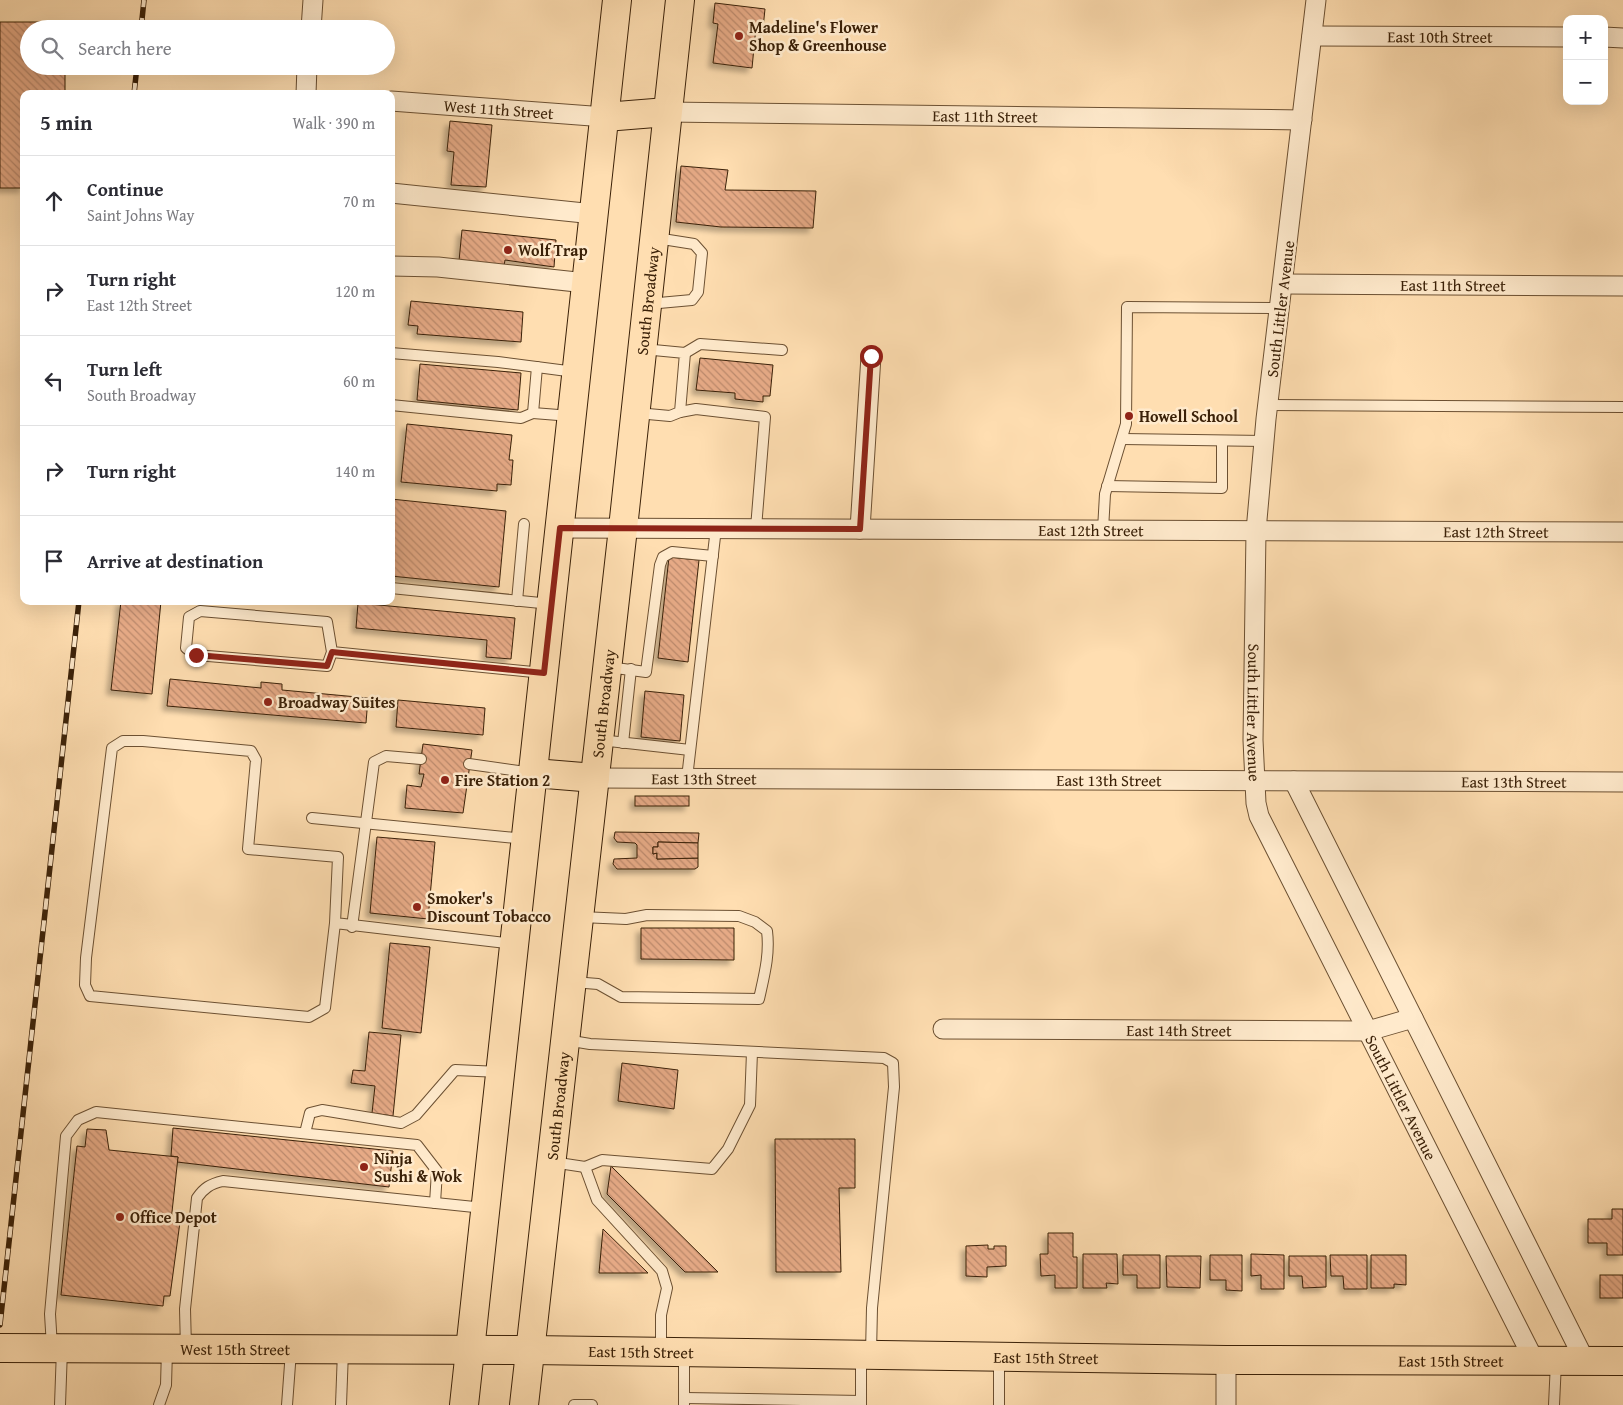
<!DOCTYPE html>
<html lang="en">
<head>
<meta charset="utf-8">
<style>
	:root { --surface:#fff; --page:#f2f2f3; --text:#2b2b33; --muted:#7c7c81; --line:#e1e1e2 }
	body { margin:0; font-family:"Gentium Book Plus",serif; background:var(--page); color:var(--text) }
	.controls { position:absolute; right:15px; top:15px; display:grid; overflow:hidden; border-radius:10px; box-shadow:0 5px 20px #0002 }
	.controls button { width:45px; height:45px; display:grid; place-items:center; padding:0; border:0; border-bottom:1px solid var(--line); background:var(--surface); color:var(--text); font:25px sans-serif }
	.stop { position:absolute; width:15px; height:15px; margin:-11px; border:4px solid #8f2418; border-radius:50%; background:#fff }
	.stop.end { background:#8f2418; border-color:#fff; box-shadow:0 1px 5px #0008 }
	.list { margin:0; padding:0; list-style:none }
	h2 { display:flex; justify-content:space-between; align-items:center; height:65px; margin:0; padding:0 20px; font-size:21px }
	h2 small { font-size:16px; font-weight:400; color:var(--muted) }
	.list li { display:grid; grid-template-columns:32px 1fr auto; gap:15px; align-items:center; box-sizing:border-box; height:90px; padding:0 20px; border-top:1px solid var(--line) }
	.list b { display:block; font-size:19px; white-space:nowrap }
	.list p { margin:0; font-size:16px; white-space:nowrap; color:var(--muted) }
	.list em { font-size:16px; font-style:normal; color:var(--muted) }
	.icon { flex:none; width:28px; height:28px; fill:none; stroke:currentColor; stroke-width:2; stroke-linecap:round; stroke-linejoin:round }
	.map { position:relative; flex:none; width:1623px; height:1405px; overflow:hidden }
	.search { position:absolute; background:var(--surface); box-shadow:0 5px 20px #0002; left:20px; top:20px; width:375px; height:55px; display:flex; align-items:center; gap:12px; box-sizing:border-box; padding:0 18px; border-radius:28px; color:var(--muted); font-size:19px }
	.panel { position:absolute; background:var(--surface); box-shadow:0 5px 20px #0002; left:20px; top:90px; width:375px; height:515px; border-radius:10px }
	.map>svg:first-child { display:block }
	.building { fill:url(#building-back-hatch); stroke:#3b2108; filter:url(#shadow) }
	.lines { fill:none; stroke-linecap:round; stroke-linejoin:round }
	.service-casing { stroke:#6c5032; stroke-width:12 }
	.minor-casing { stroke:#6c5032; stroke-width:21 }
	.primary-casing { stroke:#3b2108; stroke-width:30 }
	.service { stroke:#ffeacc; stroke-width:10 }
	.minor { stroke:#ffeacc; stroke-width:19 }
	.primary { stroke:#ffdeb1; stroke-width:28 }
	.rail-casing { stroke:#3b2108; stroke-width:5.5 }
	.rail { stroke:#ffeacc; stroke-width:4; stroke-dasharray:11; stroke-linecap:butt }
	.route { stroke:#8f2418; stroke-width:6 }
	.poi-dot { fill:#8f2418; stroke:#ffeacc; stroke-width:2 }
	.labels { text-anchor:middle; stroke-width:5; stroke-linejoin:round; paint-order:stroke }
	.poi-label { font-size:16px; font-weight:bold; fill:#3b2108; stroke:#ffeacc; text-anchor:start }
	.street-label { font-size:16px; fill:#3b2108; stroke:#ffeacc }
</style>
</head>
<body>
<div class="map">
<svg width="1623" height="1405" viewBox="0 0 1623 1405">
	<defs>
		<pattern id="building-back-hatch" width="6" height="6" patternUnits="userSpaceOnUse" patternTransform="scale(1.25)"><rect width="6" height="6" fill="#e6aa86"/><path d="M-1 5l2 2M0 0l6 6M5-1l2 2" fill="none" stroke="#bc8a6c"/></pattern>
		<filter id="shadow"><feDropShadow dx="-4.5" dy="4.5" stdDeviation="2.5" flood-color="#0004"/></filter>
	</defs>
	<rect width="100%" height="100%" fill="#ffdeb1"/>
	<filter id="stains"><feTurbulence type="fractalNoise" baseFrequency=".004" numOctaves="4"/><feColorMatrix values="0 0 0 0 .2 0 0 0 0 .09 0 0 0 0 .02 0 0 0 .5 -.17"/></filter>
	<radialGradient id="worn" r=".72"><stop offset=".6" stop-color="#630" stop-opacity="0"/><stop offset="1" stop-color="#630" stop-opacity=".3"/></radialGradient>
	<g class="building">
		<path d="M715 3 765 9 763 28 756 27 752 68 713 63 718 24 713 23Z"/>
		<path d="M0 22H65V29H29V66H65V94H24V188H0Z"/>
		<path d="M450 121 492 125 486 187 451 185 454 152 447 151Z"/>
		<path d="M681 166 728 170 725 190 816 191 813 228 721 227 676 222Z"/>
		<path d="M462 230 556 240 554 267 505 260 504 266 459 261Z"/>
		<path d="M411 301 523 312 521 342 417 334 418 326 408 325Z"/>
		<path d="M700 358 773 365 770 396H763V402L735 399V393L696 390Z"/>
		<path d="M420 364 521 373 518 410 417 400Z"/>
		<path d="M407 424 512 435 509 460H513L511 485 497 484V491L401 482Z"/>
		<path d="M391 499 506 511 499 587 391 576Z"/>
		<path d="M669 557 699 560 688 662 658 658Z"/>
		<path d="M121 601H161L152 694 111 690Z"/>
		<path d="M358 603 515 618 511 659 486 657 487 640 356 628Z"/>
		<path d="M170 679 261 688V682L282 684V690L368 698 366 723 167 706Z"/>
		<path d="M645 691 684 695 680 741 641 737Z"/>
		<path d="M398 700 485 708 483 735 396 727Z"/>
		<path d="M423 744 472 750 463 813 405 808 407 785 421 787 424 774H419Z"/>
		<rect x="635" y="796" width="54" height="10"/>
		<path d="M615 832 699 833 698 843 658 842V847H653V854L657 853V859L698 858V867L695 869H617L613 864 614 859 637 858V845L635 843 617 842 614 838Z"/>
		<path d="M377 837 435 842 428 919 370 913Z"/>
		<path d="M658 842 698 843V858L657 859V853L653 854V847H658Z"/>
		<path d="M641 928H734V960L641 959Z"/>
		<path d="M390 943 430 947 421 1033 382 1028Z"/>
		<path d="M369 1032 401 1035 393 1116 372 1113 375 1086 351 1083 353 1070 365 1071Z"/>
		<path d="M622 1063 678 1070 674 1109 618 1101Z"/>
		<path d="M173 1128 393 1151 389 1187 177 1162 178 1157 171 1156Z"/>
		<path d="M87 1129 106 1130 109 1150 178 1157 171 1221 180 1222 170 1296H164L163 1306 61 1295 77 1146 85 1147Z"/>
		<path d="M775 1139H855V1188H839L841 1272H776Z"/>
		<path d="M611 1166 718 1272H685L607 1194Z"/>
		<path d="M1612 1209H1623V1255H1607V1243H1588V1219H1612Z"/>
		<path d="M603 1229 648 1273H599Z"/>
		<path d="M1048 1233H1073V1257H1077V1288H1055V1275L1041 1276 1040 1254H1048Z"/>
		<path d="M988 1245V1249H994V1246H1006V1266L987 1267V1277L966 1276V1246Z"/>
		<path d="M1083 1254H1117L1118 1284 1106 1283 1107 1288H1083Z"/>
		<path d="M1251 1254 1284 1255V1289H1261V1275L1251 1276Z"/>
		<path d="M1123 1255H1160V1288H1137V1275H1123Z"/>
		<path d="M1210 1255H1242V1291L1226 1290V1280H1210Z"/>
		<path d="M1330 1255H1367V1289H1344L1343 1276H1331Z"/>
		<path d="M1371 1255H1406V1285L1394 1284V1288H1371Z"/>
		<path d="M1166 1256H1201L1200 1288 1167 1287Z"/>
		<path d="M1289 1256H1326V1287L1303 1288 1302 1276H1289Z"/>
		<rect x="1600" y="1275" width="23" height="23"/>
	</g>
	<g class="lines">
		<defs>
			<g id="service">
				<path d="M648 304 692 300 698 292 702 253 694 244 656 238"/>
				<path d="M391 353 498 362 575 372"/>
				<path d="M685 353 700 344 782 350"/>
				<path d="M537 367 533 413 571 416"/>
				<path d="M391 405 521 418 533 413"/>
				<path d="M1268 405 1623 407"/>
				<path d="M680 412 696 409 765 417 756 528"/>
				<path d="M637 413 670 416 680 412 685 353 643 349"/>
				<path d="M1123 439 1264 441"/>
				<path d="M1107 486 1222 488V441"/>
				<path d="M1103 530 1105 494 1126 424 1127 307 1280 308"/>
				<path d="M391 588 551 604"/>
				<path d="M517 601 524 524"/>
				<path d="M332 652 327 622 200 611 189 617 186 648 196 655 327 666 332 652 543 673"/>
				<path d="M608 667 646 672 660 565 663 557 672 552 713 556"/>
				<path d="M600 740 690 750"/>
				<path d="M623 743 631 669"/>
				<path d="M469 764 533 773"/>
				<path d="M687 778 716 528"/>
				<path d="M312 818 525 839"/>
				<path d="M335 923 325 1008 309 1017 90 996 85 985 86 958 112 748 123 741H143L251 751 256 760 248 849 338 857 335 923 514 944"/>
				<path d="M352 927 374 762 386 756 421 759"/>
				<path d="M573 982 598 984 621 997 759 999C764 976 770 955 767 931L755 922 739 916 647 915 626 919 581 917"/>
				<path d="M566 1040 590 1044 884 1058 893 1063 894 1087 872 1308 871 1353"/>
				<path d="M305 1133 310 1113 322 1110 401 1123 416 1115 455 1070 500 1072"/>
				<path d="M552 1162 585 1167 602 1160 712 1169 728 1149 750 1105 752 1052"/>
				<path d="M585 1167 597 1200 662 1271 667 1288 661 1315V1351"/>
				<path d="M52 1347 50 1314 66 1136 78 1120 96 1112 417 1145 437 1171 435 1203"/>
				<path d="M186 1348 185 1309 197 1198C204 1188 210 1184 223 1181L484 1208"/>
				<path d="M684 1354V1405"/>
				<path d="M685 1398 861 1401"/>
				<path d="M60 1405 62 1349"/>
				<path d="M159 1405 166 1385 167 1350"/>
				<path d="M287 1405 291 1351"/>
				<path d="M341 1405 343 1351"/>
				<path d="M574 1405H592"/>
				<path d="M861 1405V1356"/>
				<path d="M999 1405V1358"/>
				<path d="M1554 1405 1556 1362"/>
			</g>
			<g id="minor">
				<path id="s1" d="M1316 0 1266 419 1256 531 1253 740 1256 803 1259 816 1535 1362"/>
				<path d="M311 29 313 0"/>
				<path id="s2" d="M1312 36 1567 37"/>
				<path d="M1604 37 1623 38"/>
				<path d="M306 94 307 66"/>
				<path id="s3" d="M391 101 605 117"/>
				<path id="s4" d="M667 112 1302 120"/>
				<path d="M391 193 594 214"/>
				<path d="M391 266 438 267 586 283"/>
				<path id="s5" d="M1284 284 1623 286"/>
				<path id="s6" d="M560 528 1623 532"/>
				<path d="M860 529 871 356"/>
				<path id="s7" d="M595 778 1623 782"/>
				<path d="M1294 781 1585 1361"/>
				<path id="s8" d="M943 1029 1368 1031 1413 1018"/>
				<path d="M1226 1360V1405"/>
			</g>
			<g id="primary">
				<path d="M605 117 667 112"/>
				<path d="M534 773 595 778"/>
				<path id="s9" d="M0 1348 530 1350 1226 1360 1623 1361"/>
				<path d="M464 1405 617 0"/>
				<path id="s10" d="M524 1405 623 528 680 0"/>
			</g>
		</defs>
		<use href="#service" class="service-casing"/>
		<use href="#minor" class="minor-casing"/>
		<use href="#primary" class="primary-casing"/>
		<use href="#service" class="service"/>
		<use href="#minor" class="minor"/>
		<use href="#primary" class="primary"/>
		<defs>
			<g id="rail">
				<path d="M141 29 144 0"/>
				<path d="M134 94 137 66"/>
				<path d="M0 1325 79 601"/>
			</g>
		</defs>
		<use href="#rail" class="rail-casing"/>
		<use href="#rail" class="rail"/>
	</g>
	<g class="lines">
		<path class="route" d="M196 655 327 666 332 652 544 673 560 528 860 529 871 356"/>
	</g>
	<g class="poi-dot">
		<circle cx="739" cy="36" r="5"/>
		<circle cx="508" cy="250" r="5"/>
		<circle cx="1129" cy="416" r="5"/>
		<circle cx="268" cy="702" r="5"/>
		<circle cx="445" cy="780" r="5"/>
		<circle cx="417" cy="907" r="5"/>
		<circle cx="364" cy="1167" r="5"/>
		<circle cx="120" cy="1217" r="5"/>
	</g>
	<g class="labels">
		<g class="poi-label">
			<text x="749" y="33">Madeline's Flower<tspan x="749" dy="18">Shop &amp; Greenhouse</tspan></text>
			<text x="518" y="256">Wolf Trap</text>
			<text x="1139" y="422">Howell School</text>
			<text x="278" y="708">Broadway Suites</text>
			<text x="455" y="786">Fire Station 2</text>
			<text x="427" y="904">Smoker's<tspan x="427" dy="18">Discount Tobacco</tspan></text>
			<text x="374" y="1164">Ninja<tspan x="374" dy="18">Sushi &amp; Wok</tspan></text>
			<text x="130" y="1223">Office Depot</text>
		</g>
		<g class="street-label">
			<text dy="6" stroke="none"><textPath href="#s2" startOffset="128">East 10th Street</textPath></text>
			<text dy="6" stroke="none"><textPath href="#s3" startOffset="108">West 11th Street</textPath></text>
			<text dy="6" stroke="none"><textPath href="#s4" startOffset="318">East 11th Street</textPath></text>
			<text dy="6" stroke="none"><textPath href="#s5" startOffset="169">East 11th Street</textPath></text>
			<text dy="6" stroke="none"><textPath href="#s10" startOffset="1111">South Broadway</textPath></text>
			<text transform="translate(1280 309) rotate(-83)" y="6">South Littler Avenue</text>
			<text dy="6" stroke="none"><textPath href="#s6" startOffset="531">East 12th Street</textPath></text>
			<text dy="6" stroke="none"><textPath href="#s6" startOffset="936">East 12th Street</textPath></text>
			<text dy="6" stroke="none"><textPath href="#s10" startOffset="706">South Broadway</textPath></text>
			<text dy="6" stroke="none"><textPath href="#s1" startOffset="716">South Littler Avenue</textPath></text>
			<text dy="6" stroke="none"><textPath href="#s7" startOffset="109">East 13th Street</textPath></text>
			<text dy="6" stroke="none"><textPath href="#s7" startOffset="514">East 13th Street</textPath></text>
			<text dy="6" stroke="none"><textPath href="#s7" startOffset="919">East 13th Street</textPath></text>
			<text dy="6" stroke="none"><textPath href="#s8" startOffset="236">East 14th Street</textPath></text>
			<text dy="6" stroke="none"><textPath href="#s1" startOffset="1135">South Littler Avenue</textPath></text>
			<text dy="6" stroke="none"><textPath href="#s10" startOffset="301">South Broadway</textPath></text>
			<text dy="6" stroke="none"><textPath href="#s9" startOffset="235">West 15th Street</textPath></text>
			<text dy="6" stroke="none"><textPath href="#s9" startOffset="641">East 15th Street</textPath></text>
			<text dy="6" stroke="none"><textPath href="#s9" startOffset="1046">East 15th Street</textPath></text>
			<text dy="6" stroke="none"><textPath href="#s9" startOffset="1451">East 15th Street</textPath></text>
		</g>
	</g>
	<rect width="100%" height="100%" filter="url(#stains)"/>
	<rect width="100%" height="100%" fill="url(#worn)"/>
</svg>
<div class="controls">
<button>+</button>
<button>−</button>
</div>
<div class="stop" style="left:871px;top:356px"></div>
<div class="stop end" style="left:196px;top:655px"></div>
<div class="search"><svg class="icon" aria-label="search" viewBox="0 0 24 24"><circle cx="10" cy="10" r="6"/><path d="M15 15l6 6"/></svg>Search here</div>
<section class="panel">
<h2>5 min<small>Walk · 390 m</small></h2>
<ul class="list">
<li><svg class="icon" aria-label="ahead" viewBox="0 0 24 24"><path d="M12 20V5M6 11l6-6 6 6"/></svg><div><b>Continue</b><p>Saint Johns Way</p></div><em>70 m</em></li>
<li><svg class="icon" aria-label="right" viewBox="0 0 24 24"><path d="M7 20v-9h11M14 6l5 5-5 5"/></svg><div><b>Turn right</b><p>East 12th Street</p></div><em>120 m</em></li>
<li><svg class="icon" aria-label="left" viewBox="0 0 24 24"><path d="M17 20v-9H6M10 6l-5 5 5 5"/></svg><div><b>Turn left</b><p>South Broadway</p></div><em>60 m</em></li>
<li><svg class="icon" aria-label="right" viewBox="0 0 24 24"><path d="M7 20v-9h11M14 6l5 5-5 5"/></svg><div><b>Turn right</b></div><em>140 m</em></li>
<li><svg class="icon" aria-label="arrive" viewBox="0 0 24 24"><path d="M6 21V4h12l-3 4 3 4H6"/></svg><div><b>Arrive at destination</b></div></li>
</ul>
</section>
</div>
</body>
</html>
